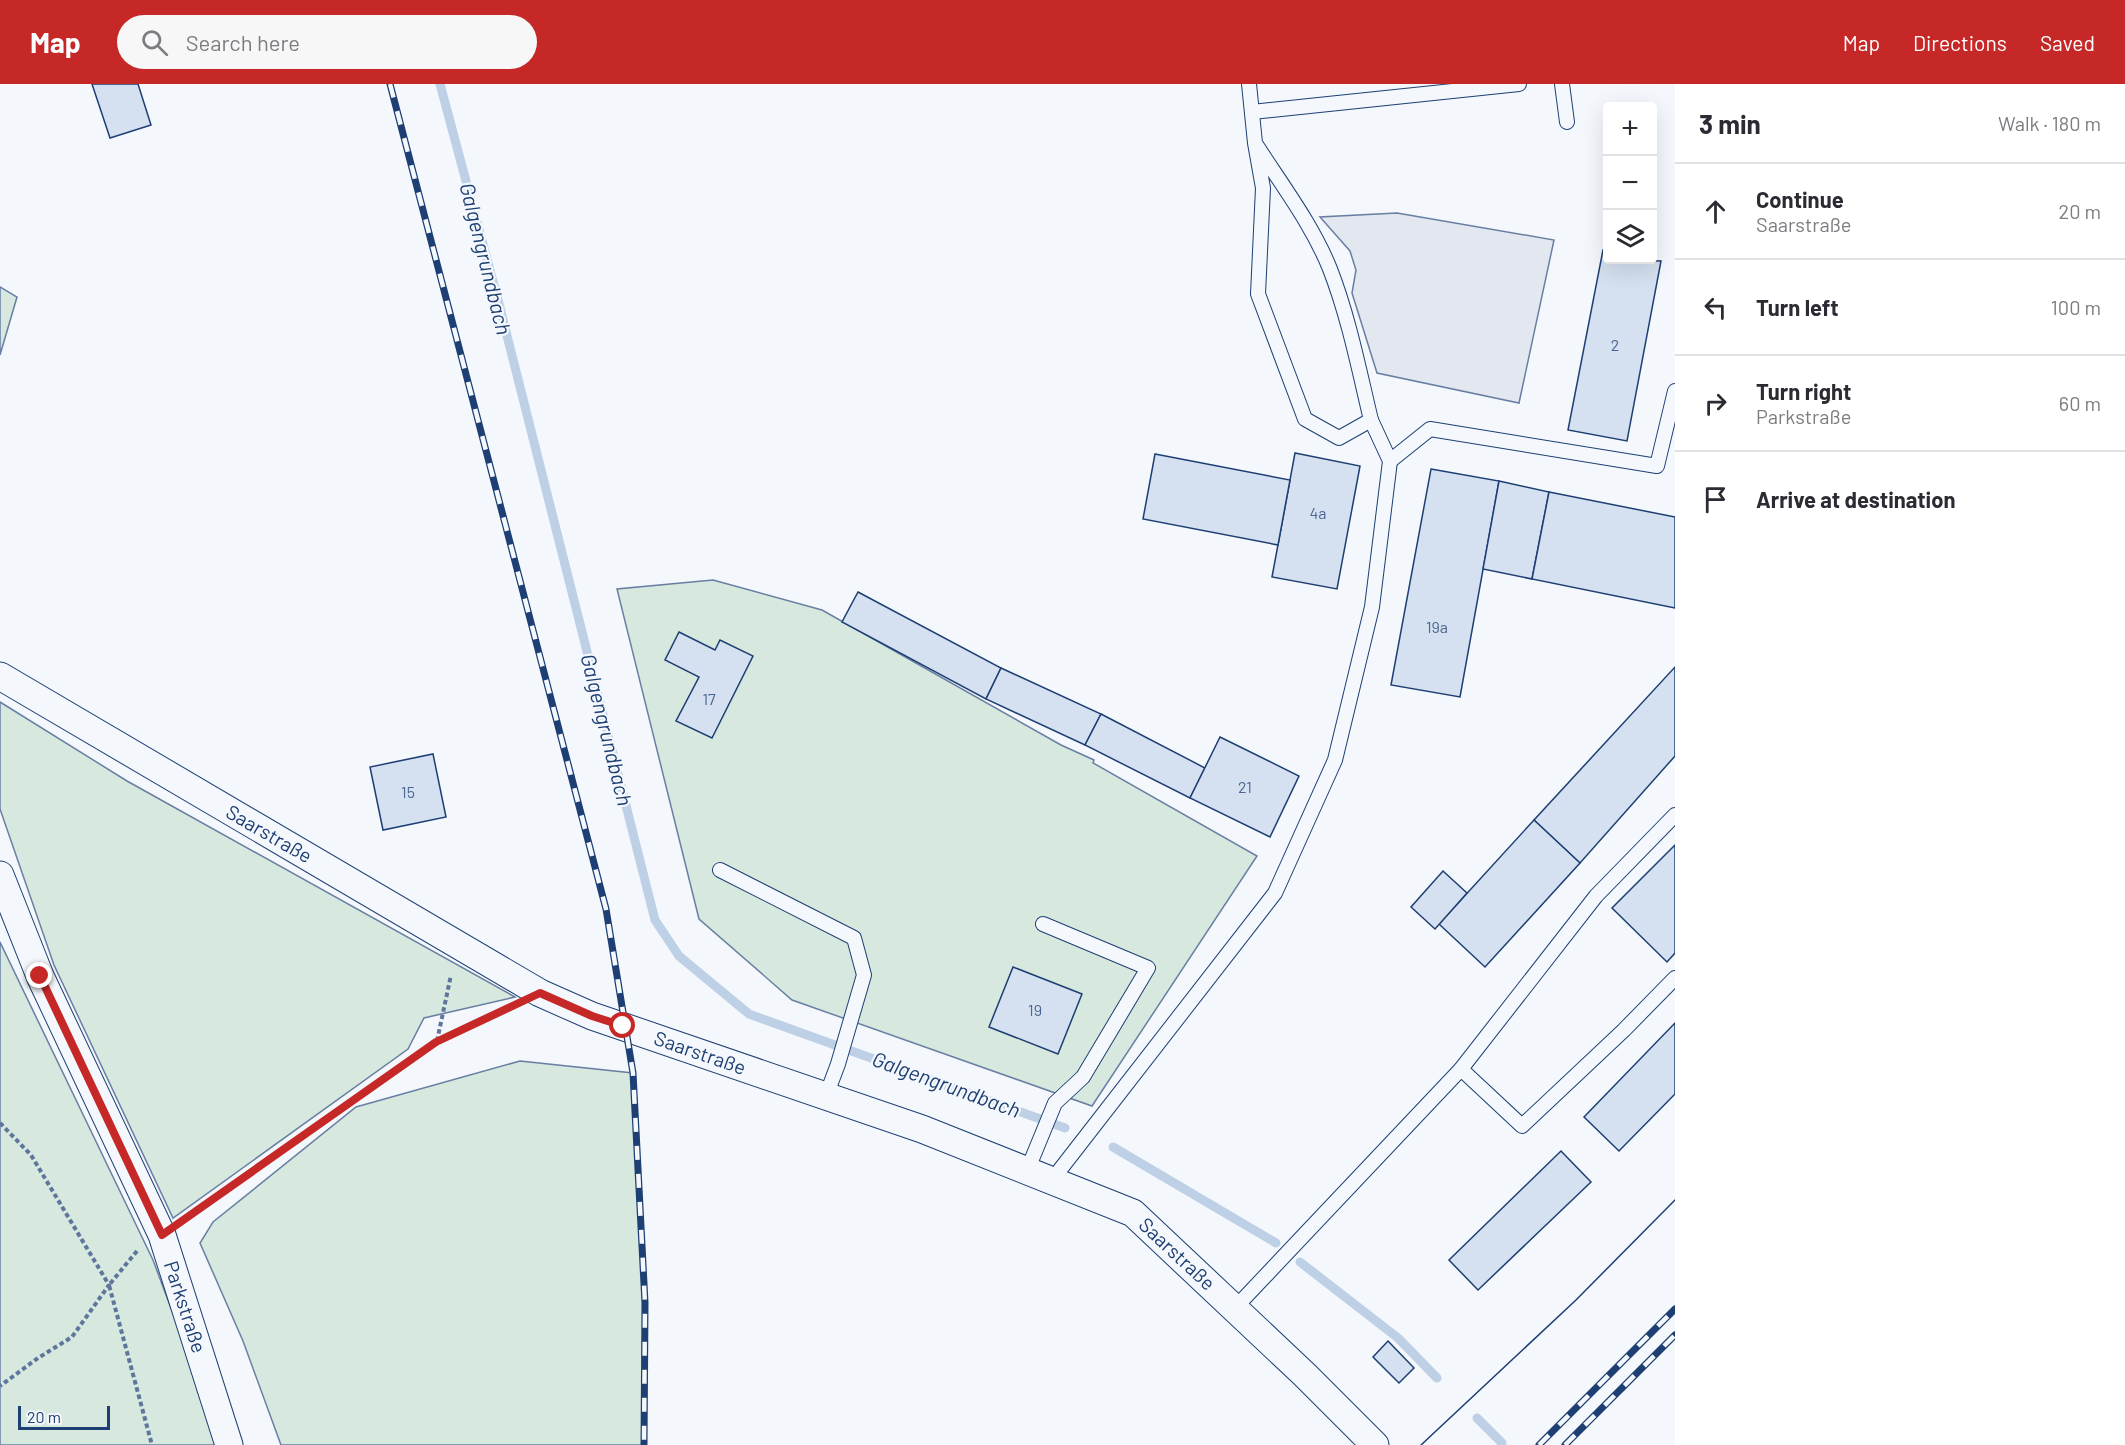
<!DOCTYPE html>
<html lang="en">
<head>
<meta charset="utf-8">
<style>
	:root { --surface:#fff; --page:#f7f7f7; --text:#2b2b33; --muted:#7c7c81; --line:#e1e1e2; --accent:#c62828 }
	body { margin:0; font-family:Barlow,sans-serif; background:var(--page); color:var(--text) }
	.controls { position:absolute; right:18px; top:18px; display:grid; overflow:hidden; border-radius:6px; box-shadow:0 6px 24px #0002 }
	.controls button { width:54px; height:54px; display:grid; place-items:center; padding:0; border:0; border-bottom:2px solid var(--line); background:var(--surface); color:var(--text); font:30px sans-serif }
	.scale { position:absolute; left:18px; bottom:15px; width:92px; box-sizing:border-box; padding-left:6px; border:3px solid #1d3f73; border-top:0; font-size:16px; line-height:21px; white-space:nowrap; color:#1d3f73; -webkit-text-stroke:4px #f4f7fb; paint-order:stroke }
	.stop { position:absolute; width:18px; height:18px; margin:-14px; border:4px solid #c62828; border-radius:50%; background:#fff }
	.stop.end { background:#c62828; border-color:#fff; box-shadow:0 2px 6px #0008 }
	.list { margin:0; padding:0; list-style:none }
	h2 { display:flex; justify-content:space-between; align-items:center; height:78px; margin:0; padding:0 24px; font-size:26px }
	h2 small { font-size:20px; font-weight:400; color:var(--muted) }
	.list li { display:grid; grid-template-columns:39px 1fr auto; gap:18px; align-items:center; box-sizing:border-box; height:96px; padding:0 24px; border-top:2px solid var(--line) }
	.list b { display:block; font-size:22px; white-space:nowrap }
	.list p { margin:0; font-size:20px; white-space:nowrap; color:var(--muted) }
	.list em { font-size:20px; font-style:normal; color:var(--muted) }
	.icon { flex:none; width:33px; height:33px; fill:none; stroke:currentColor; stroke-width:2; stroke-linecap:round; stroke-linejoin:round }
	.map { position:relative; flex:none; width:1675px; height:1361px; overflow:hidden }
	header { display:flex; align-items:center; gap:36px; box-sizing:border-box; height:84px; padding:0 30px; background:var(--accent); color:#fff }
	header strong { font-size:28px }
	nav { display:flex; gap:33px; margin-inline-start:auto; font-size:21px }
	.search { width:420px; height:54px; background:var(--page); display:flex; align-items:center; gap:15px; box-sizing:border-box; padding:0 21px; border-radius:33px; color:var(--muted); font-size:22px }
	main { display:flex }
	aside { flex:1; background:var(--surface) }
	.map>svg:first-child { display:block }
	.green { fill:#d7e8df; stroke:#687fa3; stroke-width:1.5 }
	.parking { fill:#e3e8f0; stroke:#687fa3; stroke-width:1.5 }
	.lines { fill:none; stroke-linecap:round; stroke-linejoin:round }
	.stream { stroke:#bed0e5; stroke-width:9 }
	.building { fill:#d5e0f0; stroke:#1d3f73; stroke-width:1.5 }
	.service-casing { stroke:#1d3f73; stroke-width:16 }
	.minor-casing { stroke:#1d3f73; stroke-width:29 }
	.path { stroke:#5e769c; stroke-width:4; stroke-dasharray:4.5 3; stroke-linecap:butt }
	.service { stroke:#f4f7fb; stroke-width:14 }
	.minor { stroke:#f4f7fb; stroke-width:27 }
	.tram { stroke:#1d3f73; stroke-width:1.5 }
	.rail-casing { stroke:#1d3f73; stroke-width:7 }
	.rail { stroke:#f4f7fb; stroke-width:4.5; stroke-dasharray:14; stroke-linecap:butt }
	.route { stroke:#c62828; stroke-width:8 }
	.labels { text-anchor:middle; stroke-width:4.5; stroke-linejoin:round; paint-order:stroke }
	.number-label { font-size:16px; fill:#4b6792 }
	.street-label { font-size:20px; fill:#1d3f73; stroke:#f4f7fb }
	.water-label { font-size:21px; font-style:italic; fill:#1d3f73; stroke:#f4f7fb }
</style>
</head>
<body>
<header>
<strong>Map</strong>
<div class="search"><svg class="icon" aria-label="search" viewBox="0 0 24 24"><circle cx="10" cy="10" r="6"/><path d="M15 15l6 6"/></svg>Search here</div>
<nav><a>Map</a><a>Directions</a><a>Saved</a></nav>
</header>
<main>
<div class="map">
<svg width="1675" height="1361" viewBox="0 0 1675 1361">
	<rect width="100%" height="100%" fill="#f4f7fb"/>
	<g class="green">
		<path d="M0 203 17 213 0 271Z"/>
		<path d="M713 496 822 526 1061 661 1094 676 1093 679 1257 772 1092 1022 792 916 699 835 617 505Z"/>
		<path d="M0 618 127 697 515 913 424 934 408 965 173 1134 54 881 0 725Z"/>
		<path d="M0 858 153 1176 222 1361H0Z"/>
		<path d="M520 977 633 989 645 1219 644 1361H281L243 1257 200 1159 213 1138 356 1023Z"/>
	</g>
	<path class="parking" d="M1397 129 1554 156 1519 319 1377 289 1352 209 1356 186 1350 167 1320 133Z"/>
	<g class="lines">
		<g class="stream">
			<path d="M440 0 499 220 655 836 679 872 749 930 1065 1044"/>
			<path d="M1113 1063 1276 1159"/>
			<path d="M1300 1178 1398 1254 1437 1294"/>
			<path d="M1477 1334 1502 1359"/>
		</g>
	</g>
	<g class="building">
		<path d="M92 0H138L151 41 110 54Z"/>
		<path d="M1603 166 1608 167V176L1661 177 1627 357 1568 346Z"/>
		<path d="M1295 369 1360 382 1337 505 1272 493Z"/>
		<path d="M1155 370 1290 396 1278 461 1143 435Z"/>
		<path d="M1431 385 1499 397 1460 613 1391 601Z"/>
		<path d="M1499 397 1549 408 1532 495 1483 485Z"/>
		<path d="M1549 408 1675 433V524L1532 495Z"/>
		<path d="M858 508 1001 584 986 615 842 538Z"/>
		<path d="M679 548 715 566 720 556 753 572 712 654 676 637 699 593 665 576Z"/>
		<path d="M1675 583V672L1580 779 1534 736Z"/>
		<path d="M1001 584 1101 630 1085 661 986 615Z"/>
		<path d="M1101 630 1205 684 1190 714 1085 661Z"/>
		<path d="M1220 653 1299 692 1270 753 1190 714Z"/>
		<path d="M433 670 446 733 383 746 370 683Z"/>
		<path d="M1534 736 1580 779 1485 883 1439 840Z"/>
		<path d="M1675 761V869L1667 878 1612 824Z"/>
		<path d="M1443 787 1467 809 1435 845 1411 823Z"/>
		<path d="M1013 883 1082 910 1058 970 989 943Z"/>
		<path d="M1675 939V1010L1619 1067 1584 1033Z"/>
		<path d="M1561 1067 1591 1098 1478 1206 1449 1176Z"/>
		<path d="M1388 1257 1414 1284 1399 1299 1373 1273Z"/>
	</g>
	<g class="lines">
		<defs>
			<g id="service">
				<path d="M1249 0 1255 59 1263 104 1258 210 1305 335 1339 354 1371 336C1359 286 1349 234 1330 185 1312 140 1281 100 1255 59"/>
				<path d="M1562 0 1567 38"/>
				<path d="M1252 28 1519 0"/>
				<path d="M1390 377 1430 345 1657 382 1675 307"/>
				<path d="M720 786 854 854 864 891 838 980 826 1012"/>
				<path d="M1461 985 1522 1042 1624 946 1675 894"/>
				<path d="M1027 1087 1055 1019 1083 993 1148 884 1043 840"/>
				<path d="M1052 1096 1275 809 1335 676 1372 523 1390 377 1371 336"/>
				<path d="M1235 1224 1461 985 1596 812 1675 731"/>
			</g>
			<g id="minor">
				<path d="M0 592 540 909 592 932 922 1045 1133 1129 1305 1291 1375 1361"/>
				<path d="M0 791 40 892 162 1151 229 1361"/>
			</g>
		</defs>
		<use href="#service" class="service-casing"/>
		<use href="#minor" class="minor-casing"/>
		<g class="path">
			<path d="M437 957 451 891"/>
			<path d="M0 1039 31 1071 109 1201 72 1253 38 1274 0 1302"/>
			<path d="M184 1135 436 958 509 924"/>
			<path d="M137 1167 109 1201 152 1361"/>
		</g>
		<use href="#service" class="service"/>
		<use href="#minor" class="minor"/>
		<path class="tram" d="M1421 1361 1576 1216 1675 1116"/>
		<defs>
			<g id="rail">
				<path d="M390 0 606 825 633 989 645 1219 644 1361"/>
				<path d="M1539 1361 1675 1225"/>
				<path d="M1565 1361 1675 1251"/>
			</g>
		</defs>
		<use href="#rail" class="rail-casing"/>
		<use href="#rail" class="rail"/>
	</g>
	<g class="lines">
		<path class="route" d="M40 892 162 1151 436 958 540 909 592 932 623 942"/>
	</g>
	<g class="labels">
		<g class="number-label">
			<text x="1615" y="267">2</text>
			<text x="1318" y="435">4a</text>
			<text x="1437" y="549">19a</text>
			<text x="709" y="621">17</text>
			<text x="1245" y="709">21</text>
			<text x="408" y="714">15</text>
			<text x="1035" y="932">19</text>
		</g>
		<g class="street-label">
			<text transform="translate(269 750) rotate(30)" y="7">Saarstraße</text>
			<text transform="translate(700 969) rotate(19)" y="7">Saarstraße</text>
			<text transform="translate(1177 1170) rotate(43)" y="7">Saarstraße</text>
			<text transform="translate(185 1223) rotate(72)" y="7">Parkstraße</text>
		</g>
		<g class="water-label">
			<text transform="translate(485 175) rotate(76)" y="7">Galgengrundbach</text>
			<text transform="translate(606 646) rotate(76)" y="7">Galgengrundbach</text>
			<text transform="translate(946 1001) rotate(20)" y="7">Galgengrundbach</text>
		</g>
	</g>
</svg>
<div class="controls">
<button>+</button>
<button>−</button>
<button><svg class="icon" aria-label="layers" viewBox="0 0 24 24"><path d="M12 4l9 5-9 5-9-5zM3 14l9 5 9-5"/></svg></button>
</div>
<div class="scale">20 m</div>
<div class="stop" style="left:623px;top:942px"></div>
<div class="stop end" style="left:40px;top:892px"></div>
</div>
<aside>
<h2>3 min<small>Walk · 180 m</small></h2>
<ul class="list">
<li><svg class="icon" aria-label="ahead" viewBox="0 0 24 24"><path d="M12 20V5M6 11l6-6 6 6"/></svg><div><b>Continue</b><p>Saarstraße</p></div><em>20 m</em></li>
<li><svg class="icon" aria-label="left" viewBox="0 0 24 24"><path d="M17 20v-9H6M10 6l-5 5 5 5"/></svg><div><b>Turn left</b></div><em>100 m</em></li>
<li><svg class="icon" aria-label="right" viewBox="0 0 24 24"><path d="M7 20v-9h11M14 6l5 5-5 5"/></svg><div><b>Turn right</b><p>Parkstraße</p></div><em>60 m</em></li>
<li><svg class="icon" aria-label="arrive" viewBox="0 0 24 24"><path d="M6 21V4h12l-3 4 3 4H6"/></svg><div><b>Arrive at destination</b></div></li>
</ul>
</aside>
</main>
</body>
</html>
